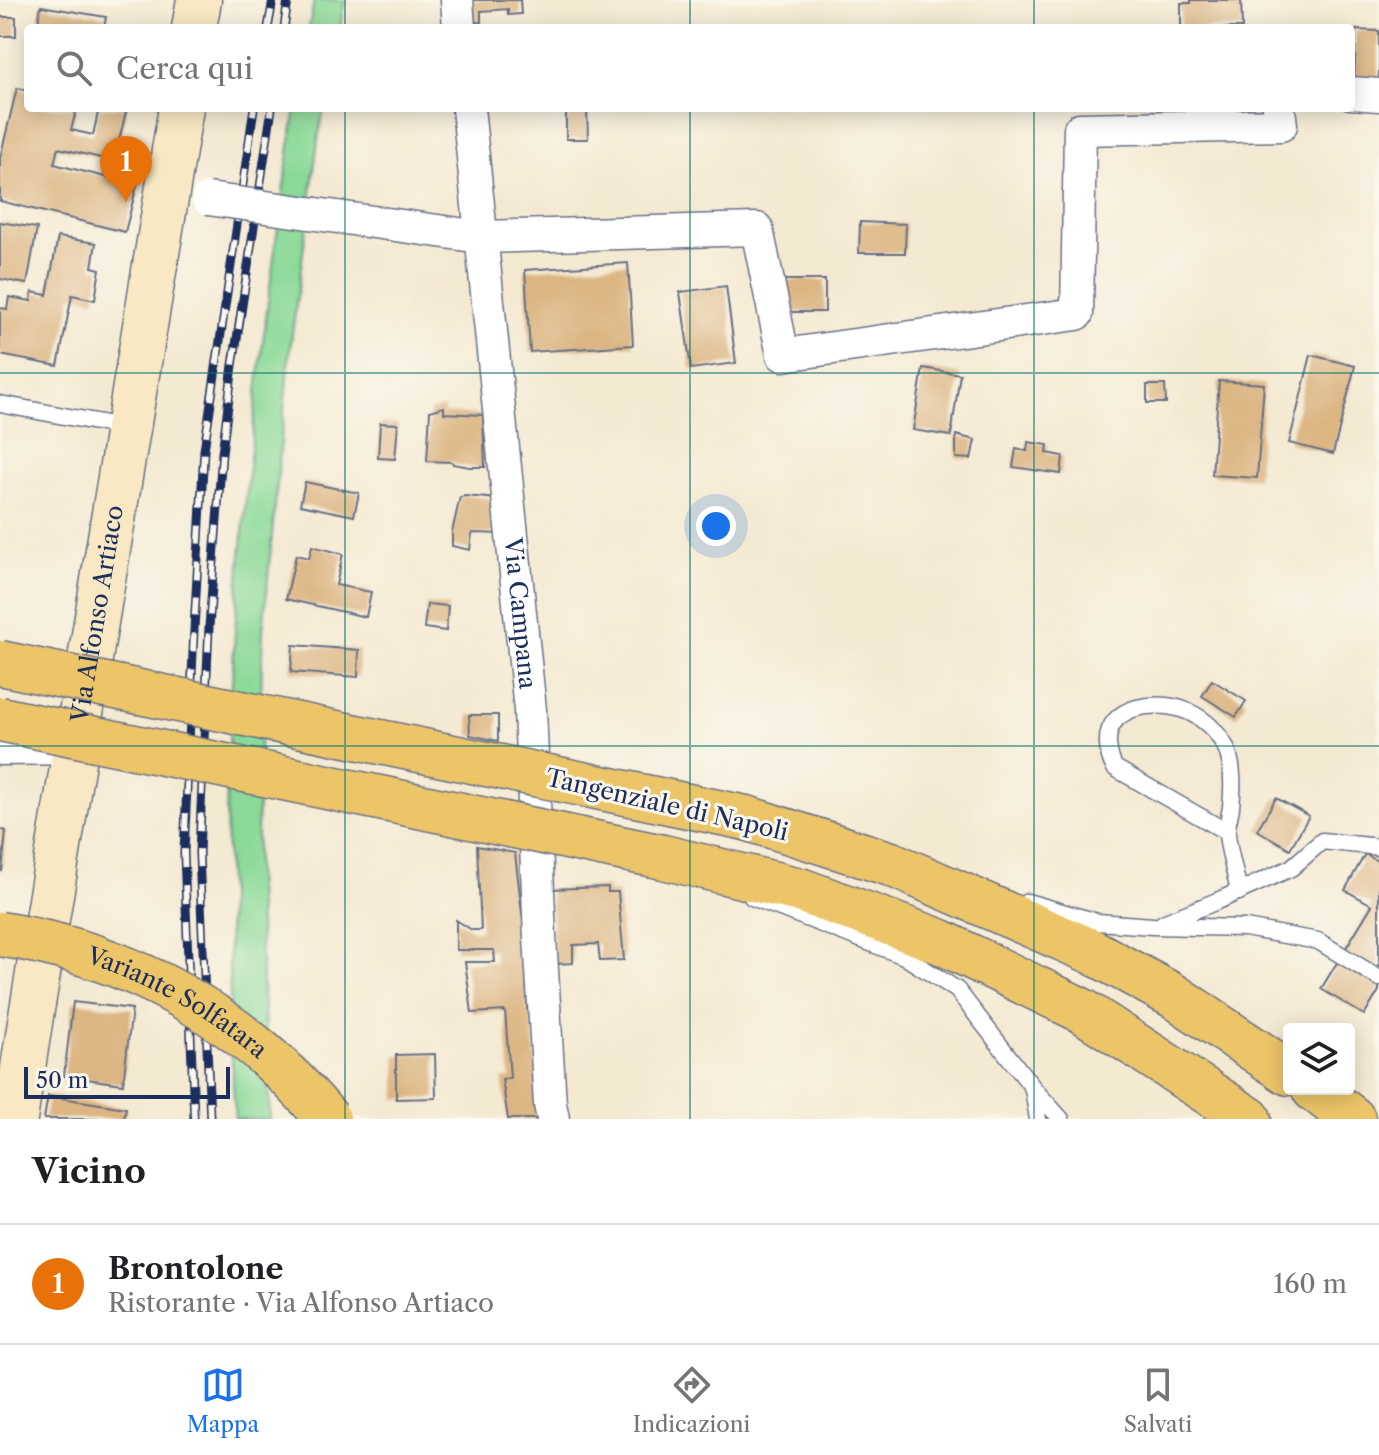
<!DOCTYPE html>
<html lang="it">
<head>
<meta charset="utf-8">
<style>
	:root { --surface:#fff; --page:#f2f2f2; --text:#202124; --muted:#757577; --line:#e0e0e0; --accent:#1a73e8 }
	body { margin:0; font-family:"Libre Caslon Text",serif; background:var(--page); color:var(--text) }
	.controls { position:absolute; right:24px; bottom:24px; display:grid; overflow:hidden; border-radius:8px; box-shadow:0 4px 20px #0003 }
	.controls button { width:72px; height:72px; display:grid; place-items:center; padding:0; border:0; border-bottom:2px solid var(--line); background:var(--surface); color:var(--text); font:40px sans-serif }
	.scale { position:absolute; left:24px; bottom:20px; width:206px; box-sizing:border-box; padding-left:8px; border:4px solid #1b2f5e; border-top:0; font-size:22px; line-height:28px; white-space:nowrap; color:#1b2f5e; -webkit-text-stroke:6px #fbf7ec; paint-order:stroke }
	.you { position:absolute; left:716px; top:526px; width:28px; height:28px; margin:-20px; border:6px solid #fff; border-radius:50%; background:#1a73e8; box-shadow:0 0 0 12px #1a73e833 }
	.badge { display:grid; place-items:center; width:52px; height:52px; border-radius:50%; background:var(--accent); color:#fff; font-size:26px; font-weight:700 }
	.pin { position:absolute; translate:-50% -66px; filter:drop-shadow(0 2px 4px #0008) }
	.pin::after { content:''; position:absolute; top:42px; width:28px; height:24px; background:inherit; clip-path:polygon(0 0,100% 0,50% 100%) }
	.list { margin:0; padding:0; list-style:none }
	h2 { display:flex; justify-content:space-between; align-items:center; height:104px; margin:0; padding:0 32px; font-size:34px }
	h2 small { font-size:26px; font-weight:400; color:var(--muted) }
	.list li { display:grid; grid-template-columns:52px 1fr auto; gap:24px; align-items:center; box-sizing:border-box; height:120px; padding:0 32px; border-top:2px solid var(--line) }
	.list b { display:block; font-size:30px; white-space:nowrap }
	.list p { margin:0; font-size:26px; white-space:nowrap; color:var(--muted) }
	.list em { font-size:26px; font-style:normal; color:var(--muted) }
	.icon { flex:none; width:44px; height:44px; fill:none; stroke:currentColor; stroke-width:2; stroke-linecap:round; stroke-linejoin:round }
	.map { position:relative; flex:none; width:1379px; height:1119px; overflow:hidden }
	.search { position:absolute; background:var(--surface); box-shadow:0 4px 20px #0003; left:24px; right:24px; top:24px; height:88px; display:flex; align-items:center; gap:20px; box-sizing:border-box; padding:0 28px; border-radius:8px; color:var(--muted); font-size:30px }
	.sheet { height:224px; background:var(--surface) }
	nav { display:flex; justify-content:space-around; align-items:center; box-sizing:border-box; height:112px; border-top:2px solid var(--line); background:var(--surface); font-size:22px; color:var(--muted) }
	nav a { display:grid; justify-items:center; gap:4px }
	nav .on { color:var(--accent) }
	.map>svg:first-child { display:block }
	.green { fill:#8ad998; stroke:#52847b; stroke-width:2 }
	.building { fill:#dcb582 }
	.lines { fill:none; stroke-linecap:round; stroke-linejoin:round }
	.service-casing { stroke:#677086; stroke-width:19 }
	.minor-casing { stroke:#677086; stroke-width:35 }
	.secondary-casing { stroke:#677086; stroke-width:47 }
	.motorway-casing { stroke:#677086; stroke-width:47 }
	.service { stroke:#fff; stroke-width:16 }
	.minor { stroke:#fff; stroke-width:32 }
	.secondary { stroke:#f8e8c3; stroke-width:44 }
	.motorway { stroke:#edc569; stroke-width:44 }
	.rail-casing { stroke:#1b2f5e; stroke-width:9 }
	.rail { stroke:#fbf7ec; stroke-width:6; stroke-dasharray:18; stroke-linecap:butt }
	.minor-bridge-casing { stroke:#677086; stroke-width:35; stroke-linecap:butt }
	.primary-bridge-casing { stroke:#677086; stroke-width:47; stroke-linecap:butt }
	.motorway-bridge-casing { stroke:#677086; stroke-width:47; stroke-linecap:butt }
	.minor-bridge { stroke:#fff; stroke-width:32 }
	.primary-bridge { stroke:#edc569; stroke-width:44 }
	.motorway-bridge { stroke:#edc569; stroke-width:44 }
	.grid { fill:none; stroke:#0f766e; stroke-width:2; stroke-opacity:0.55 }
	.labels { text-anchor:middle; stroke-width:6; stroke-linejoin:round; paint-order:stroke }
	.street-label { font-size:24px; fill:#1b2f5e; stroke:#fbf7ec }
</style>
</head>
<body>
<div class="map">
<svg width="1379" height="1119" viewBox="0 0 1379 1119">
	<rect width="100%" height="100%" fill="#fbf7ec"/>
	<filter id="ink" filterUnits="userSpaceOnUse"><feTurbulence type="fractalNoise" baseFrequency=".0125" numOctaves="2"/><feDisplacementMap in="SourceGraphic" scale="16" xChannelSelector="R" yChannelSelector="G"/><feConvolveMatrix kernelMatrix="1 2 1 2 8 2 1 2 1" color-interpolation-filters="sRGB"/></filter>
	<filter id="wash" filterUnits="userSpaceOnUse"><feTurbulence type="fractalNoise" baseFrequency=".006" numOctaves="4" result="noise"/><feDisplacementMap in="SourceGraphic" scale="32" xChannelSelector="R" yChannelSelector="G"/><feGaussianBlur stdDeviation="1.8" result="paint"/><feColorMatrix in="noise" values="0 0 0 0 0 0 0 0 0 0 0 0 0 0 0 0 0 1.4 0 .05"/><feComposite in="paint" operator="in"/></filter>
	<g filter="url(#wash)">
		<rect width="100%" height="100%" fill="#f4e9d1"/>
		<g class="green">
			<path d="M314 0H345L340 28H309Z"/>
			<path d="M296 108H324L319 133 289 357 263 631 256 870 270 1119H235C230 1047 229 974 228 902 228 863 225 825 227 787 235 559 260 333 296 108Z"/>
		</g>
		<g id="blocks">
			<g class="building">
				<path d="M463 0H520L521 14 508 15V9L481 11V22L464 23Z"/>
				<path d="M1191 0H1241L1242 28H1181V3H1191Z"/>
				<path d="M41 6 106 17 104 28H77L38 22Z"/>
				<rect x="0" y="17" width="16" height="19"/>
				<path d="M1356 30 1379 31V87L1354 86Z"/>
				<path d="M17 88 28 91V108H77L71 130 93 135 99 108H127L114 161 58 148 54 164 137 185 125 232 0 201V158Z"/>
				<path d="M566 108H587L588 139H566Z"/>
				<path d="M0 222 37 228 27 284 0 279Z"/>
				<path d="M860 222 906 224 905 253H859Z"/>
				<path d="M58 237 96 243 92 267 100 269 95 300 72 295 58 366 0 355V308L7 309 9 297 31 301 32 292 47 295Z"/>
				<path d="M628 263 633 345 530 352 525 270Z"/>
				<rect x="780" y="280" width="45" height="32"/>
				<path d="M726 286 736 363 691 369 680 292Z"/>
				<path d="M1311 355 1355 366 1333 454 1289 443Z"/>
				<path d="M923 368 960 374 951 436 913 430Z"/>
				<path d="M1219 381 1264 384 1257 478 1212 475Z"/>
				<path d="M1147 385H1165L1166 403H1147Z"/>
				<path d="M444 407V413L483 415 485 467H470L453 464 452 462 427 461 430 411Z"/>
				<path d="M380 423 398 424 395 459 378 458Z"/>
				<path d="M956 435 975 440 971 459 956 458Z"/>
				<path d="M1028 442 1048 445 1047 453 1063 456 1061 474 1013 467 1016 449 1027 451Z"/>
				<path d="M305 482 359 493 354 516 300 505Z"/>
				<path d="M465 496 498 499 502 534 472 533 470 550 452 546V532L460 497Z"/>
				<path d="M312 546 343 554 336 585 371 592 366 617 286 599 296 555 309 558Z"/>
				<path d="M427 604 448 606 446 631 424 628Z"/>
				<path d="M293 645 359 650 358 677 291 672Z"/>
				<path d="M1212 680 1246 701 1236 717 1202 696Z"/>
				<path d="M469 715H498V741L470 735Z"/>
				<path d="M1276 798 1309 816 1290 849 1257 830Z"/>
				<path d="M0 829 6 831 2 871H0Z"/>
				<path d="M477 846 515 853 522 913 526 929 527 1009 531 1016 542 1119H508L502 1079 510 1078 505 1011 472 1013 465 962H495L494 950H456V920L472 930H481Z"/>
				<path d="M1365 854 1379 862V991L1364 1015 1321 989 1372 905 1345 890Z"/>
				<path d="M608 887V892H618L624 960 600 961 598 944 573 945V963L554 964 550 889Z"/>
				<path d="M73 1002 132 1009 123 1084 64 1076Z"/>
				<path d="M435 1054 436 1098 396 1099V1055Z"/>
				<path d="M48 1096 126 1108 124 1119H44Z"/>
			</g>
		</g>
	</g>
	<g filter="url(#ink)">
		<use href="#blocks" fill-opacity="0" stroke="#677086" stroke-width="2"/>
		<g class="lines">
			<defs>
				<g id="service">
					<path d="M0 404 128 428"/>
					<path d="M1227 832 1115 768C1110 761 1109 753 1108 745 1105 703 1161 699 1189 712 1204 719 1217 731 1225 746 1234 764 1233 787 1231 807 1230 815 1227 823 1227 831 1227 847 1236 875 1239 892"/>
					<path d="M752 897 904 956 957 990 1033 1088 1061 1119"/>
					<path d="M1027 902 1097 922 1153 926 1245 928 1318 941 1379 978"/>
					<path d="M1163 923 1222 899 1291 868 1322 841 1379 847"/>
					<path d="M1033 1089 1038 1119"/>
				</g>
				<g id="minor">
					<path d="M457 0 459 28"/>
					<path d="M1351 93 1379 95"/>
					<path id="s1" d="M468 108 530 710 540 937 550 1104 553 1119"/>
					<path d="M316 214 481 237 757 229 783 355 1077 314 1080 129 1281 125 1279 108"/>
					<path d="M0 749 75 748"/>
				</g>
				<g id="secondary">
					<path d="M194 28 199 0"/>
					<path id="s2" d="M15 1119 31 1016 181 108"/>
				</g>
				<g id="motorway">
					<path d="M746 818 891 864 1093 952 1174 996 1289 1073"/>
					<path d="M663 857 800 890 939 941 1083 1011 1249 1119"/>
					<path d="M1314 1089 1353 1119"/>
				</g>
			</defs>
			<use href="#service" class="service-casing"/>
			<use href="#minor" class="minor-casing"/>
			<use href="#secondary" class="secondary-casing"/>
			<use href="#motorway" class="motorway-casing"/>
			<use href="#service" class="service"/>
			<use href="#minor" class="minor"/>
			<use href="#secondary" class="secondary"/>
			<use href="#motorway" class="motorway"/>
			<defs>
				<g id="rail">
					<path d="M268 28 273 0"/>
					<path d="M284 28 288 0"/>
					<path d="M194 1119 184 853 194 630 204 450 254 108"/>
					<path d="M210 1119 199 853 209 627 222 453 233 365 272 108"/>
				</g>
			</defs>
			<use href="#rail" class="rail-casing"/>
			<use href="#rail" class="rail"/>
			<defs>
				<path id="minor-bridge" d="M208 199 316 214"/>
				<g id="primary-bridge">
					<path id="s3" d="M0 934C131 954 243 1017 328 1119"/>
				</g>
				<g id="motorway-bridge">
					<path d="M0 663 746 818"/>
					<path d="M0 719 663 857"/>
				</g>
			</defs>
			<use href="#minor-bridge" class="minor-bridge-casing"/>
			<use href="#primary-bridge" class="primary-bridge-casing"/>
			<use href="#motorway-bridge" class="motorway-bridge-casing"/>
			<use href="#minor-bridge" class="minor-bridge"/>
			<use href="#primary-bridge" class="primary-bridge"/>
			<use href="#motorway-bridge" class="motorway-bridge"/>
		</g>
	</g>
	<path class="grid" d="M345 0V28M690 0V28M1034 0V28M345 108V1119M690 108V1119M1034 108V1119M0 373H1379M0 746H1379"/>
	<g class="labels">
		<g class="street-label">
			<text dy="8" stroke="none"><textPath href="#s2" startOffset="512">Via Alfonso Artiaco</textPath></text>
			<text dy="8" stroke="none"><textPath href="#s1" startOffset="508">Via Campana</textPath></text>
			<text transform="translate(667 805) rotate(13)" y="8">Tangenziale di Napoli</text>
			<text dy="8" stroke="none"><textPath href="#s3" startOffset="192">Variante Solfatara</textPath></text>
		</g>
	</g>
</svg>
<div class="controls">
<button><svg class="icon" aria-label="layers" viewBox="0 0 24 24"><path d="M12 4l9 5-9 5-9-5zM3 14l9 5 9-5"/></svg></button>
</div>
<div class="scale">50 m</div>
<div class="you"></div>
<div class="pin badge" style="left:126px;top:202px;background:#e8710a">1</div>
<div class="search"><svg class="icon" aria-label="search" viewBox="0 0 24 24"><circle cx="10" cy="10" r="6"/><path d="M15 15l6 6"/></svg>Cerca qui</div>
</div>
<section class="sheet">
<h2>Vicino<small></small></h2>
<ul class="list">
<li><span class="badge" style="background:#e8710a">1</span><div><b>Brontolone</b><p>Ristorante · Via Alfonso Artiaco</p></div><em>160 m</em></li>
</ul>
</section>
<nav>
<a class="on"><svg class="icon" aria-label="map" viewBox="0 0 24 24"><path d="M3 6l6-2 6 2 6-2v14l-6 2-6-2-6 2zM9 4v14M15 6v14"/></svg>Mappa</a>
<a><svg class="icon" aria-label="directions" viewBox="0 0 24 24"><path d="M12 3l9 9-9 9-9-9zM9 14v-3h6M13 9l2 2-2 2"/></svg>Indicazioni</a>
<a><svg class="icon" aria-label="saved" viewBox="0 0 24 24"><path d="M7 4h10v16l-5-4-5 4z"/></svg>Salvati</a>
</nav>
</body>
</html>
